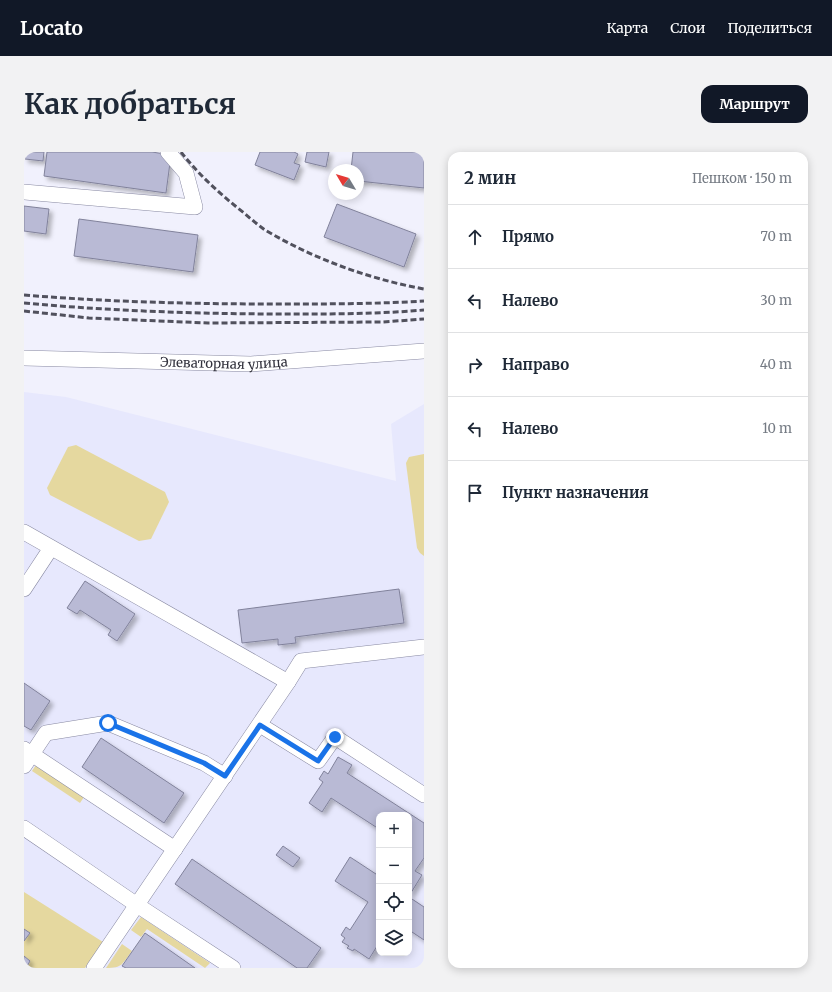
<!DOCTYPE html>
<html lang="ru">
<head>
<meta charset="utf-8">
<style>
	:root { --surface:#fff; --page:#f2f2f3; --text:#1f2937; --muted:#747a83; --line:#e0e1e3; --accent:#111827 }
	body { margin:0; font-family:Merriweather,serif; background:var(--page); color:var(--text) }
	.controls { position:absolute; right:12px; bottom:12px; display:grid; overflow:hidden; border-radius:8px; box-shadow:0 2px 10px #0003 }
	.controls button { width:36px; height:36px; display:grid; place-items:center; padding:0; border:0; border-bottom:1px solid var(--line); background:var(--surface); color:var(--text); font:20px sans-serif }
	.compass { position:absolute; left:304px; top:12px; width:36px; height:36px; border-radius:50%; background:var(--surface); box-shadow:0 2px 10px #0003; rotate:308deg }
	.stop { position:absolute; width:12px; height:12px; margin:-9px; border:3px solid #1a73e8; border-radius:50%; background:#fff }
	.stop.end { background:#1a73e8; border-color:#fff; box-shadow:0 1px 4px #0008 }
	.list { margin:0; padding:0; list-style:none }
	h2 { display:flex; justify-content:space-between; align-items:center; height:52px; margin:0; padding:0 16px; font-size:17px }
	h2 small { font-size:13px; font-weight:400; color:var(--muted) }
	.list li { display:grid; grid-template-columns:26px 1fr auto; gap:12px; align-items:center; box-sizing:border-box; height:64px; padding:0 16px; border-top:1px solid var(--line) }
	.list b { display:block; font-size:15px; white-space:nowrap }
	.list em { font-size:13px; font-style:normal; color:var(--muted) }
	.icon { flex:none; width:22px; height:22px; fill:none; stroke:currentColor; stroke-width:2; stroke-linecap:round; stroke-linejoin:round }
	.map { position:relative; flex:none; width:400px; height:816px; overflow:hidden; border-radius:12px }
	header { display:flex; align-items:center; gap:24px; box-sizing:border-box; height:56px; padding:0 20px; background:var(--accent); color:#fff }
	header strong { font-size:19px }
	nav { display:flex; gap:22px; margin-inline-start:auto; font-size:14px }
	.intro { display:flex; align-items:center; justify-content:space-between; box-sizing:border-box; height:96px; padding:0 24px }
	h1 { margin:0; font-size:28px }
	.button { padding:10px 18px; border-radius:12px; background:var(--accent); color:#fff; font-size:14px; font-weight:700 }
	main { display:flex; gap:24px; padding:0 24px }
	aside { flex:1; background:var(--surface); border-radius:12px; box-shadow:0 2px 10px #0003 }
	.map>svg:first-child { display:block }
	.built { fill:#e7e8fd; fill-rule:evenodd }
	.green { fill:#e5d89f }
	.building { fill:#b9bad5; stroke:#81829b; filter:url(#shadow) }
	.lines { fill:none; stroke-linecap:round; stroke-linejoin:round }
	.minor-casing { stroke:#8889a2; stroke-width:16 }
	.minor { stroke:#fff; stroke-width:15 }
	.rail { stroke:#51515d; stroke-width:3; stroke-dasharray:6 3; stroke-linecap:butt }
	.route { stroke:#1a73e8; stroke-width:5 }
	.labels { text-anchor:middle; stroke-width:3; stroke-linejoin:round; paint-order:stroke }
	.street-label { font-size:13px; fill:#32323d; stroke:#f1f1fd }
</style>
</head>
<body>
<header>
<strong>Locato</strong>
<nav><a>Карта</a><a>Слои</a><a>Поделиться</a></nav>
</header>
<div class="intro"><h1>Как добраться</h1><a class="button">Маршрут</a></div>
<main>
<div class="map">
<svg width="400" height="816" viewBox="0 0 400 816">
	<defs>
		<filter id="shadow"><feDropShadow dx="3.5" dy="3.5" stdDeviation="2" flood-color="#0004"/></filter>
	</defs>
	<rect width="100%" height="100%" fill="#f1f1fd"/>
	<path class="built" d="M0 240 42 245 372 329 367 272 400 252V816H0ZM355 663H385V801H355Z"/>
	<g class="green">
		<path d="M52 293 141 340 145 350 127 387 115 389 26 343 23 336 44 295Z"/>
		<path d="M400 302V404L396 401 393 396 382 311 385 305Z"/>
		<path d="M12 613 60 645 56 651 8 619Z"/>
		<path d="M0 740 79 790 61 816H2L6 809 0 804V789L6 781 0 777Z"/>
		<path d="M117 765 186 811 181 816 123 777 117 785 107 778Z"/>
		<path d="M98 792 108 799C98 812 99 816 82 816Z"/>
	</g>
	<g class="building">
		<path d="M1 0H20L19 9 1 7Z"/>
		<path d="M23 0H128L147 3 142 41 20 24Z"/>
		<path d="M236 0H270L274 2 270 11 276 13 270 28 231 13Z"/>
		<path d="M283 0H305L302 15 281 10Z"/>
		<path d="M329 0H400V36L334 29V18H327Z"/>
		<path d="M313 52 392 82 380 115 300 85Z"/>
		<path d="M0 54 25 57 22 82 0 79Z"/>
		<path d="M55 67 174 83 169 120 50 104Z"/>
		<path d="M61 429 111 462 93 489 84 483 87 478 56 458 53 462 43 456Z"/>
		<path d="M375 437 380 471 271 485 272 491 254 493V487L218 491 214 458Z"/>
		<path d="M0 531 26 549 7 578 0 574Z"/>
		<path d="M77 586 160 641 140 671 58 615Z"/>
		<path d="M314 605 328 613 323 621 400 671V706L391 719 398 723 385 744V701L387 697 385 696V663H355V677L307 646 298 660 285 651 299 630 295 627 300 619 304 622Z"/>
		<path d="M259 694 276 706 269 715 252 703Z"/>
		<path d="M326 705 355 724V791L345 807 330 797 329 799 323 796 325 794 318 790 321 786 317 783 322 775 326 778 344 750 311 729Z"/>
		<path d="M168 707 297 796 283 816H273L151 732Z"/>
		<path d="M385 745 400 755V788L385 778Z"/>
		<path d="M0 777 6 781 0 789Z"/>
		<path d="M121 781 171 816H102L98 814Z"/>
		<path d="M0 804 6 809 2 816H0Z"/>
	</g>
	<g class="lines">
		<defs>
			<g id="minor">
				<path d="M0 40 171 55 162 21 144 0"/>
				<path id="s1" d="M0 206 227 212 400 199"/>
				<path d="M0 380 264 530 70 816"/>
				<path d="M0 437 27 396"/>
				<path d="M264 530 277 509 400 495"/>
				<path d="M236 573 294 609 311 585 400 643"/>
				<path d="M0 597 151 697"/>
				<path d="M0 614 22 581 84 571 180 611 201 624"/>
				<path d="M0 676 113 753 209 816"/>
			</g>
		</defs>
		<use href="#minor" class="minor-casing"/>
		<use href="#minor" class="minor"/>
		<g class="rail">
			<path d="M157 0C175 23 196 42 220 61 227 67 234 73 241 78 290 107 345 127 400 137"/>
			<path d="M0 143C85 150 169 152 254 152 303 152 351 152 400 149"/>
			<path d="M0 151C88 159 175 162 264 162 309 162 354 162 400 158"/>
			<path d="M0 159 65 166 184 171 359 170 400 167"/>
		</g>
	</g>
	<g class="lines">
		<path class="route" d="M84 571 180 611 201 624 236 573 294 609 311 585"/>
	</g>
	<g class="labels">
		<g class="street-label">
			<text dy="5" stroke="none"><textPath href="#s1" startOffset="200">Элеваторная улица</textPath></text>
		</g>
	</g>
</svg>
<div class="controls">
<button>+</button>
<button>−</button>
<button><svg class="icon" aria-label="locate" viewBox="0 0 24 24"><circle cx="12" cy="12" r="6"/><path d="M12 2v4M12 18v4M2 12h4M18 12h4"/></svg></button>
<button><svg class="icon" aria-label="layers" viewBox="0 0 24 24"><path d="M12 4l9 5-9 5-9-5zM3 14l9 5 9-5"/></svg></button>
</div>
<svg class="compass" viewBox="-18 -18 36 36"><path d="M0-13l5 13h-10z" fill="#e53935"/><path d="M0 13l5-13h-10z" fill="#747a83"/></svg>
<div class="stop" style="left:84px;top:571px"></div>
<div class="stop end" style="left:311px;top:585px"></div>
</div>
<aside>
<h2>2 мин<small>Пешком · 150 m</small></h2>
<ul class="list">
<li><svg class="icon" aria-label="ahead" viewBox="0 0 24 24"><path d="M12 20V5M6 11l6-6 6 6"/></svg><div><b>Прямо</b></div><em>70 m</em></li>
<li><svg class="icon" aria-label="left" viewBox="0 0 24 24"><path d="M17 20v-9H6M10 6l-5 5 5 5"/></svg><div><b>Налево</b></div><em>30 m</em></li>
<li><svg class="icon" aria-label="right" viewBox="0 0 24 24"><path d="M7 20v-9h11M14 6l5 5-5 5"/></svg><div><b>Направо</b></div><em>40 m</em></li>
<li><svg class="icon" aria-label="left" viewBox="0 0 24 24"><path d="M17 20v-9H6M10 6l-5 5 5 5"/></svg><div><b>Налево</b></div><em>10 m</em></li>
<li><svg class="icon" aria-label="arrive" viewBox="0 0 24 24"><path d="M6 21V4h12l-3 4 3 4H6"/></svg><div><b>Пункт назначения</b></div></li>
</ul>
</aside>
</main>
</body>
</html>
